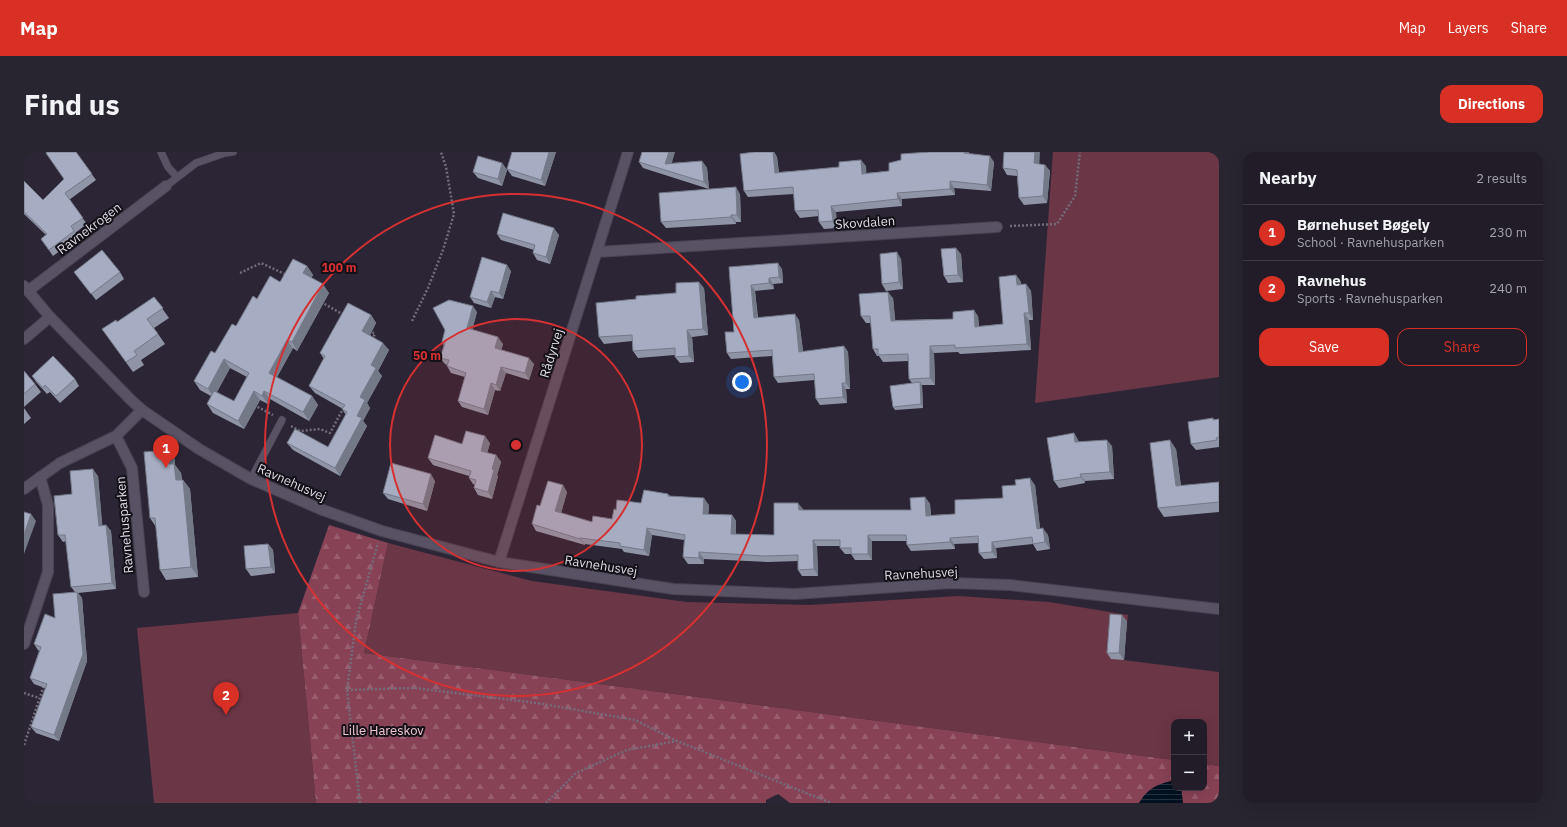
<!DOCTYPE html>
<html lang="en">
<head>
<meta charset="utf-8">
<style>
	:root { --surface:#211c28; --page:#292530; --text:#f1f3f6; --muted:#a2a1a8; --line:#3e3a45; --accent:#d93025 }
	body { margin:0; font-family:"IBM Plex Sans",sans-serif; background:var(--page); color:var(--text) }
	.controls { position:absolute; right:12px; bottom:12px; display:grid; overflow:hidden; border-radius:8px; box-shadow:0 4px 16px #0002 }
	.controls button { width:36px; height:36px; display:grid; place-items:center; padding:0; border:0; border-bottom:1px solid var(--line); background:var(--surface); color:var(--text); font:20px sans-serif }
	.you { position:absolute; left:718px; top:230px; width:14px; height:14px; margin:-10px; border:3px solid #fff; border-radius:50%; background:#1a73e8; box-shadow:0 0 0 6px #1a73e833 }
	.badge { display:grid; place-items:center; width:26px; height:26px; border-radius:50%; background:var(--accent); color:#fff; font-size:13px; font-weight:700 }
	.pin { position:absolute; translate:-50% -33px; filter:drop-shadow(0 1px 2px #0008) }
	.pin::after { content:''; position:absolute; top:21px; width:14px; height:12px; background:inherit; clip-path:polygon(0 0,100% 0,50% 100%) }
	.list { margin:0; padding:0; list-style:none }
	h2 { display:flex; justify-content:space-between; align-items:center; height:52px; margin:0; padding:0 16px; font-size:17px }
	h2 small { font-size:13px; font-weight:400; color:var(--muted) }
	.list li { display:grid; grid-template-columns:26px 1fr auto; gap:12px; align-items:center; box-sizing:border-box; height:56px; padding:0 16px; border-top:1px solid var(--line) }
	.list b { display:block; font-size:15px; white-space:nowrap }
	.list p { margin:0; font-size:13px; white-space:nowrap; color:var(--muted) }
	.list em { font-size:13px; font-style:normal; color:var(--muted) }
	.actions { display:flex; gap:8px; padding:12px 16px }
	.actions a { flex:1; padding:9px 0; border:1px solid var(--accent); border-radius:12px; text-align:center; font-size:14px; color:var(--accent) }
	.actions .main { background:var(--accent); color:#fff }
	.map { position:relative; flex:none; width:1195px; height:651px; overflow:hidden; border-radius:12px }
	header { display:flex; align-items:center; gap:24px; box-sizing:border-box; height:56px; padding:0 20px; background:var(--accent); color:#fff }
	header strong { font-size:19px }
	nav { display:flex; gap:22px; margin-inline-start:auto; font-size:14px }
	.intro { display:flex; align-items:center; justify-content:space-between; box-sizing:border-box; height:96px; padding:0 24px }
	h1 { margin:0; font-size:28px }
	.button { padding:10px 18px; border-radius:12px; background:var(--accent); color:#fff; font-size:14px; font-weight:700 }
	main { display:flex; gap:24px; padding:0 24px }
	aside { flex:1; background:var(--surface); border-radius:12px; box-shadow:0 4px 16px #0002 }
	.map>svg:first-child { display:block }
	.grass { fill:#6b3645 }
	.forest { fill:url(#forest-firs) }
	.water { fill:url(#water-rules) }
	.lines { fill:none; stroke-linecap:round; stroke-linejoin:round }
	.lane-casing { stroke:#494351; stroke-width:8 }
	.street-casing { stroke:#494351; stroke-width:12 }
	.path { stroke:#726c7b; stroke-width:2.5; stroke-dasharray:2 2; stroke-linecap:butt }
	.lane { stroke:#595164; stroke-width:7 }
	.street { stroke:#595164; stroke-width:10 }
	.wall { fill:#8f95a7; fill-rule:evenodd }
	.shaded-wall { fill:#747988 }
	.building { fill:#a6adc2; stroke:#747988 }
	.ring { fill:none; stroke:#d63132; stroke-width:2 }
	.labels { text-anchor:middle; stroke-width:4; stroke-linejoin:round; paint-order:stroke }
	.street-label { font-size:13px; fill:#dfdbe6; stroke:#131017 }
	.park-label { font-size:13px; fill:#f2c6cf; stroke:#131017 }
	.centre { fill:#d63132; stroke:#131017; stroke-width:2 }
	.ring-label { font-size:12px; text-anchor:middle; font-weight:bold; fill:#d63132; stroke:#131017; stroke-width:4; stroke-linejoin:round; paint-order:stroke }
</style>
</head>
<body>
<header>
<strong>Map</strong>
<nav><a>Map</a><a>Layers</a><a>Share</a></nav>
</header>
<div class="intro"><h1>Find us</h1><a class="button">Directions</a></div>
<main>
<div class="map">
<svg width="1195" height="651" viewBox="0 0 1195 651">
	<defs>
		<pattern id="forest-firs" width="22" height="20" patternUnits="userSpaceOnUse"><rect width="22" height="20" fill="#884256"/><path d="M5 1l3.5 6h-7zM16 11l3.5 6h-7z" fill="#985d6e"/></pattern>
		<pattern id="water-rules" width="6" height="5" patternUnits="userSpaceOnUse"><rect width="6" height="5" fill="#00111f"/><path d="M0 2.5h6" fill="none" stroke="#253340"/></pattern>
	</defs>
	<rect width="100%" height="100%" fill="#2c2536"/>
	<g class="grass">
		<path d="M1029 0H1195V225L1011 251Z"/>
		<path d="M364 391 508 429 663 450 785 453 934 444 1025 450 1104 463 1099 508 1195 520V614L1180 612V570H1150V608L340 501Z"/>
		<path d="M274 461 292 651H130L113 476Z"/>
	</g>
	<g class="forest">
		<path d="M305 373 364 391 340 501 1150 608V630L1147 629 1120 644 1115 651H766L754 642 742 648V651H292L274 461Z"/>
		<path d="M1180 612 1195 614V651H1159L1157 636H1180Z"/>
	</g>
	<path class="water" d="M1147 629 1150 630V636H1157L1159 651H1115C1124 637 1131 633 1147 629Z"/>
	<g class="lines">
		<defs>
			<g id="lane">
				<path d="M137 0 144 15 153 25"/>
				<path d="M142 34 172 11 201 1 209 0"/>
				<path d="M227 327 258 268"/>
			</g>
			<g id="street">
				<path d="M573 100 973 75"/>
				<path d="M0 134 26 165 106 247 118 258 175 297 227 327 296 357 358 379 475 410 649 437 771 442 927 431 986 433 1195 457"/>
				<path d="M4 139 142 34"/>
				<path d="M0 187 26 165"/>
				<path d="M92 284 108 316 120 440"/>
				<path d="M0 337 36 311 92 284 118 258"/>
				<path d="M475 410 604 0"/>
				<path d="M0 492 24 420V353L16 325"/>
			</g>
		</defs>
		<use href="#lane" class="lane-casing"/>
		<use href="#street" class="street-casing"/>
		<g class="path">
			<path d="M986 74 1033 72 1051 44 1056 0"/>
			<path d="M216 121 237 111 263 123"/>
			<path d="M297 150 320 163"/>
			<path d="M388 169 404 136 419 98 430 62 422 15 417 0"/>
			<path d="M345 178 351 182 348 187"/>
			<path d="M230 253 249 263"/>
			<path d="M267 274 276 279 296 277 306 281 320 255"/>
			<path d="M323 538 390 536 513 551 611 568 653 589 807 651"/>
			<path d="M0 541 15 546"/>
			<path d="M0 593 20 533"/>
			<path d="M336 651 323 538 332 469 354 391"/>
			<path d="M522 651 552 621 603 598 653 589"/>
		</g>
		<use href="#lane" class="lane"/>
		<use href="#street" class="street"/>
	</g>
	<g class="wall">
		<path d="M52 0 72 28 45 48 63 72 51 81 54 86 29 104 17 87 22 83 0 62V29L19 48 40 27Z"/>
		<path d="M532 0 521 34 488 24 483 17Z"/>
		<path d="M730 0H750L753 5 755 20 842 14V21L865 19 877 8 906 0H945V2L970 10 967 39 930 36 931 43 878 47V54L812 60 813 76 800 77 795 70V64L776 66 771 59 770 42 724 45 720 39Z"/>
		<path d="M678 9 683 16 685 37 619 16 615 10 648 11Z"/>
		<path d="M478 11 483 18 478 34 454 26 449 20Z"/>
		<path d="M1015 12 1021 13 1026 19 1023 51 1000 53 995 46 993 24 983 23 979 16Z"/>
		<path d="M716 42 717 70H712V72L642 76 637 70Z"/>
		<path d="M473 82 535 83 526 112 513 108 509 101 510 98 477 88Z"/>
		<path d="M937 102 939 130 924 131 920 124Z"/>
		<path d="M877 107 879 137 862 139 858 132Z"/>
		<path d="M283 114 289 123 287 126 305 141 273 199 269 196 253 225 288 244 294 253 285 269 246 247 244 252 236 248 220 277 189 261 183 252 187 244 176 238 170 229 233 147 256 130ZM206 216 223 225 210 249 193 240Z"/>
		<path d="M705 115 758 117 759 131 749 132 750 137 731 139 734 165 775 168 779 200 820 194 824 200 826 237H822L823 251 796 253 792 247 791 228 754 231 750 225 748 204 707 207 703 201 710 180Z"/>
		<path d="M487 119 479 147 471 145 467 156 450 151 446 145Z"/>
		<path d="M50 120H96L100 127 72 148Z"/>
		<path d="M992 123 997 130V133L1002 132 1007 139 1009 168H1005L1007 198 936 202 934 200 910 201 911 233H898L899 256 871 258 869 255 888 231 885 227V209L859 210 855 204H853L849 197 847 171H842L837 164 869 146 871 168 929 167 954 164 955 174 979 172Z"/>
		<path d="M680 136 684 183 668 185 670 210 656 211 651 205V203L614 206 609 199 608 189 580 192 575 185 612 147Z"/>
		<path d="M130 145 145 166 130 176 141 192 117 208 120 213 109 220 78 177 93 170Z"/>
		<path d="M453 160 448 178 479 192 477 198 510 212 505 228 482 221 476 239 471 238 464 263 438 255 434 249 441 225 427 221 423 214V213L421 212 416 206 420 194 418 190 421 178Z"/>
		<path d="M347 163 352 171 346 183 365 198 354 219 358 224 343 251 346 256 339 269 343 274 316 324 269 298 263 291 304 295 322 263 318 257H319L291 241 285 234 300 207 296 201Z"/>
		<path d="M0 219 11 232 17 240 0 255Z"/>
		<path d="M8 224 51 227 55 234 36 251 26 240 23 242 12 230Z"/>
		<path d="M0 256 7 266 0 272Z"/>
		<path d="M1189 266 1190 268 1195 267V295L1172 298 1167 292Z"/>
		<path d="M1050 281 1054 288 1055 290 1088 294 1090 327 1061 329V331L1035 336 1030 329Z"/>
		<path d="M466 291 463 301 472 303 477 310 473 323 474 324 468 347 454 343 450 336 451 333 449 332 445 326V324L409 313 404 306 438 292Z"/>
		<path d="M1152 297 1157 334 1195 330V360L1140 365 1134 356Z"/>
		<path d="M151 307V313L157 321 158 328H159L166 337 174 425 142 428 136 418 132 375 126 366Z"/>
		<path d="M74 324 78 373H82L87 379 92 437 54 441 58 446 63 509 35 589 12 581 7 575 21 536 10 532 6 526 15 499 14 498 10 492 31 466 51 440 47 435 42 389 39 390 34 383 48 342Z"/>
		<path d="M411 329 403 359 364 347 359 341Z"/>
		<path d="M1011 333 1016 377 1024 383 1026 397 1013 399 1009 392 972 396 973 406 960 407 955 401V391L930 392 931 397 887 399 883 393V389H848V408H831L827 402H821L816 396V394H793L794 424H778L774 418V409L744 410 680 407V412H664L659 405 660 388 628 383 625 404 600 400 598 397 561 392V393L512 379 508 372 516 354 543 340 537 361 568 370 588 367 592 358 617 351 644 342 646 344 685 353 684 362 708 363 712 369V382L750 383 779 357V358H887L901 345 906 352 907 363 931 362 979 346Z"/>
		<path d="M244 392 249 398 251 421 227 424 222 417Z"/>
		<path d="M1103 469 1100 508 1087 507 1083 501Z"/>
	</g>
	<g class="shaded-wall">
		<path d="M525 0H532L521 34 517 28Z"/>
		<path d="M645 0H651L646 18 641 12Z"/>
		<path d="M747 0H750L753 5 755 27 751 21Z"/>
		<path d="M940 0H945L944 8 940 1Z"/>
		<path d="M1011 0H1016L1015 18 1010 11Z"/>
		<path d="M966 4 970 10 967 39 963 33Z"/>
		<path d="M837 8 842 14 843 28 838 22Z"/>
		<path d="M678 9 683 16 685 37 680 30Z"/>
		<path d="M478 11 483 18 478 34 474 27Z"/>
		<path d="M1021 13 1026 19 1023 51 1019 44Z"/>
		<path d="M926 29 930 36 931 43 926 37Z"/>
		<path d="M712 35 716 42 717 70 713 63Z"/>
		<path d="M873 41 878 47V54L874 47Z"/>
		<path d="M807 54 812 60 813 76 809 69Z"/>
		<path d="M707 63 712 70V72L707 65Z"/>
		<path d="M530 76 535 83 526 112 522 105Z"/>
		<path d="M932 96 937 102 939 130 934 123Z"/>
		<path d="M873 100 877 107 879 137 875 130Z"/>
		<path d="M754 111 758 117 759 131 755 125Z"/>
		<path d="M483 113 487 119 479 147 475 141Z"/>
		<path d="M283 114 289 123 285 130 279 121Z"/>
		<path d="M992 123 997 130 998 139 993 133Z"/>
		<path d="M745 126 749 132 750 137 745 131Z"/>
		<path d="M675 130 680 136 684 183 679 177Z"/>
		<path d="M299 132 305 141 273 199 268 190Z"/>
		<path d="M1002 132 1007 139 1009 168 1005 161Z"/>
		<path d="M727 133 731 139 734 172 730 166Z"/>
		<path d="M467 139 471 145 467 156 463 150Z"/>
		<path d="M864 140 869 146 872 175 867 169Z"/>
		<path d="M449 154 453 160 447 183 443 176Z"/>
		<path d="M950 158 954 164 955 181 951 175Z"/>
		<path d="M1000 161 1005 168 1007 198 1003 192Z"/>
		<path d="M771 162 775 168 780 206 775 200Z"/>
		<path d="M347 163 352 171 344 187 338 179Z"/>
		<path d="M663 178 668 185 670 210 665 204Z"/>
		<path d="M474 185 479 192 476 202 471 196Z"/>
		<path d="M263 188 269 196 251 229 245 221Z"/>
		<path d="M359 191 365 198 354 219 358 224 343 251 346 256 339 269 343 274 316 324 311 316 333 264 336 245 347 213Z"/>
		<path d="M820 194 824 200 826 237 822 231Z"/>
		<path d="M906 194 910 201 911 233 906 226Z"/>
		<path d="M505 206 510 212 505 228 501 221Z"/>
		<path d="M200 207 206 216 190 245 184 237Z"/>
		<path d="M477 215 482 221 476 239 472 233Z"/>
		<path d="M896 230 898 233 899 256 897 252Z"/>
		<path d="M467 231 471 238 464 263 460 257Z"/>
		<path d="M818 231 822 237 823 251 819 245Z"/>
		<path d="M230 239 236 248 220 277 214 269Z"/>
		<path d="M240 239 246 247 244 252 238 244Z"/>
		<path d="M288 244 294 253 285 269 279 260Z"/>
		<path d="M1050 281 1054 288 1056 297 1051 290Z"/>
		<path d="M461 284 466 291 462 305 457 299Z"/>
		<path d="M1083 288 1088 294 1090 327 1086 320Z"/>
		<path d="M1146 288 1152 297 1158 343 1152 334Z"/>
		<path d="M144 298 151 307V313L157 321 159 338 152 328 145 312Z"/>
		<path d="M472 303 477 310 473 323 474 324 468 347 464 340 468 317Z"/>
		<path d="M69 317 74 324 79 380 75 374Z"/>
		<path d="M407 322 411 329 403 359 399 352Z"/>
		<path d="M1056 322 1061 329V331L1057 325Z"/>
		<path d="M1006 326 1011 333 1017 384 1013 377Z"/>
		<path d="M159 328 166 337 174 425 167 415Z"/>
		<path d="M539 333 543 340 536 365 531 359Z"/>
		<path d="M901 345 906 352 907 370 902 364Z"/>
		<path d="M680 346 685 353 684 368 679 362Z"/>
		<path d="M774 351 779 357V365L775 358Z"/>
		<path d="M7 362 12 369 0 402V383Z"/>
		<path d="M708 363 712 369V388L707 382Z"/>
		<path d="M82 373 87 379 92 437 88 431Z"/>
		<path d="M623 376 628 383 625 404 620 398Z"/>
		<path d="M1019 376 1024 383 1026 397 1021 390Z"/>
		<path d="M844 383 848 389V408L844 402Z"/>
		<path d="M556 386 561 392V393L556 387Z"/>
		<path d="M926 386 930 392 931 397 926 390Z"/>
		<path d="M789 388 793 394 794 424 790 417Z"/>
		<path d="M968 390 972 396 973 406 968 400Z"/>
		<path d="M244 392 249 398 251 421 247 415Z"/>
		<path d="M675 400 680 407V412L675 406Z"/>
		<path d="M53 440 58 446 63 509 35 589 30 583Z"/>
		<path d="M1098 463 1103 469 1100 508 1095 501Z"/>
	</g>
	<g class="building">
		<path d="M23 0H52L68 22 41 41 59 66 47 74 50 79 25 98 17 87 23 82 0 60V29L19 48 40 27 22 1Z"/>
		<path d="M488 0H525L517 28 483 17Z"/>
		<path d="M618 0H645L641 12 678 9 680 30 615 10Z"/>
		<path d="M730 0H749L751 21 815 15V10L837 8 838 22 865 19V11L877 8V2L906 0H940V1L966 4 963 33 926 29V37L873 41 874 47 807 54 809 69 795 70 794 58 771 59 769 35 720 39 716 2Z"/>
		<path d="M980 0H1011L1010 11 1021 13 1019 44 995 46 993 18 979 16Z"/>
		<path d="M454 4 478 11 474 27 449 20Z"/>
		<path d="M712 35 713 63H707V65L637 70 635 41Z"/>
		<path d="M479 61 530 76 522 105 509 101 511 93 473 82Z"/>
		<path d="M932 96 934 123 920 124 917 97Z"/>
		<path d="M78 98 96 120 67 142 50 120Z"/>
		<path d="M873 100 875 130 858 132 856 102Z"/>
		<path d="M458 105 483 113 475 141 467 139 463 150 446 145Z"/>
		<path d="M269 107 283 114 279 121 299 132 268 190 263 188 245 221 288 244 279 260 240 239 238 244 230 239 214 269 183 252 190 239 210 249 225 221 200 207 184 237 170 229 187 199 191 201 208 172 212 174 229 144 233 147 246 124 256 130Z"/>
		<path d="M754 111 755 125 745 126V131L727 133 730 166 771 162 775 200 820 194 822 231H818L819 245 792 247 790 222 750 225 748 198 703 201 701 180H710L705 115Z"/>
		<path d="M992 123 993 133 1002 132 1005 161H1000L1003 192 931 196V193L906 194V226L885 227 884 202 854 203V197H849L846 164H837L835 142 864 140 867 169 929 167V160L950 158 951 175 979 172 975 125Z"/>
		<path d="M675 130 679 177 663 178 665 204 651 205V196L609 199 608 183 575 185 572 151 612 147V144L652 141V131Z"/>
		<path d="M130 145 139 156 123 167 134 182 110 199 113 203 102 210 78 177 92 168 93 170Z"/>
		<path d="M425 148 449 154 443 176 474 185 471 196 505 206 501 221 477 215 472 233 467 231 460 257 434 249 442 221 423 214 425 208 416 206 421 191 418 190 421 178 409 156Z"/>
		<path d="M324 151 347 163 338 179 359 191 347 213 352 216 336 245 341 248 333 264 338 266 311 316 263 291 271 277 304 295 323 260 318 257 321 253 285 234 301 204 296 201Z"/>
		<path d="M29 204 51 227 32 244 21 233 19 236 8 224Z"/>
		<path d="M0 219 11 232 0 242Z"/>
		<path d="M896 230 897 252 869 255 866 234Z"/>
		<path d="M1189 266V268L1195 267V285L1192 286 1193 288 1167 292 1164 270Z"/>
		<path d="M442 279 461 284 457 299 472 303 468 317 470 318 464 340 450 336 452 328 445 326 447 319 404 306 411 283 438 292Z"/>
		<path d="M1050 281 1051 290 1083 288 1086 320 1056 322 1057 325 1030 329 1023 286Z"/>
		<path d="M1146 288 1152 334 1195 330V350L1134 356 1126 291Z"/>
		<path d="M144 298 145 312H150L152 328H159L167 415 136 418 131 366H126L120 300Z"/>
		<path d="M367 311 407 322 399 352 359 341Z"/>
		<path d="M69 317 75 374 82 373 88 431 47 435 41 383H34L30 344 48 342 46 319Z"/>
		<path d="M1006 326 1013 377 1019 376 1021 390 1009 392 1008 385 968 390V400L955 401 954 384 926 386V390L883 393 882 383H844V402H827V396H816V388H789L790 417 774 418V403L740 404 675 400V406L659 405 661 383 623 376 620 398 596 394V391L556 386V387L508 372 513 353 516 354 524 329 539 333 531 359 568 370 569 364 588 367 590 357 592 358 593 348 617 351 620 338 644 342V344L680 346 679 362 708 363 707 382 750 383V351H774L775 358H887L886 346 901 345 902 364 931 362V348L979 346 978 334 992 333 991 328Z"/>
		<path d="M0 360 7 362 0 383Z"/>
		<path d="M244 392 247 415 222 417 220 394Z"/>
		<path d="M53 440 59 502 30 583 7 575 23 532 6 526 17 495 10 492 21 462 31 466 29 442Z"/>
		<path d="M1086 462 1098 463 1095 501H1083Z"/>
	</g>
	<circle cx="492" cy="293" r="126" fill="#d63132" fill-opacity=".12"/>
	<g class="ring">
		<circle cx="492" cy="293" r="126"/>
		<circle cx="492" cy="293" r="251"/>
	</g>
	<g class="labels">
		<g class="street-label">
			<text transform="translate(841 70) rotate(-4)" y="5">Skovdalen</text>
			<text transform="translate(65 76) rotate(-37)" y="5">Ravnekrogen</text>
			<text transform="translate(527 201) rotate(-73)" y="5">Rådyrvej</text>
			<text transform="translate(268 330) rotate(24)" y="5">Ravnehusvej</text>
			<text transform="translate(100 373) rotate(-95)" y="5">Ravnehusparken</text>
			<text transform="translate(577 413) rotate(9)" y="5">Ravnehusvej</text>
			<text transform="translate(897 421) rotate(-3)" y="5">Ravnehusvej</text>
		</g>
		<g class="park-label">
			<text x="359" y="583">Lille Hareskov</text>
		</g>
	</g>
	<circle cx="492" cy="293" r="6" class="centre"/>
	<g class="ring-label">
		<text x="315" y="120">100 m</text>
		<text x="403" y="208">50 m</text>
	</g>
</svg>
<div class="controls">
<button>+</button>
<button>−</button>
</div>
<div class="you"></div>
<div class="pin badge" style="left:142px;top:316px">1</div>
<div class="pin badge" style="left:202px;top:563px">2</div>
</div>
<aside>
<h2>Nearby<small>2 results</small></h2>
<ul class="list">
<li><span class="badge">1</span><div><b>Børnehuset Bøgely</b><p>School · Ravnehusparken</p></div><em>230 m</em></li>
<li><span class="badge">2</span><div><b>Ravnehus</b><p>Sports · Ravnehusparken</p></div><em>240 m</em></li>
</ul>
<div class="actions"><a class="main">Save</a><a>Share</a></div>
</aside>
</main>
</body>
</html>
